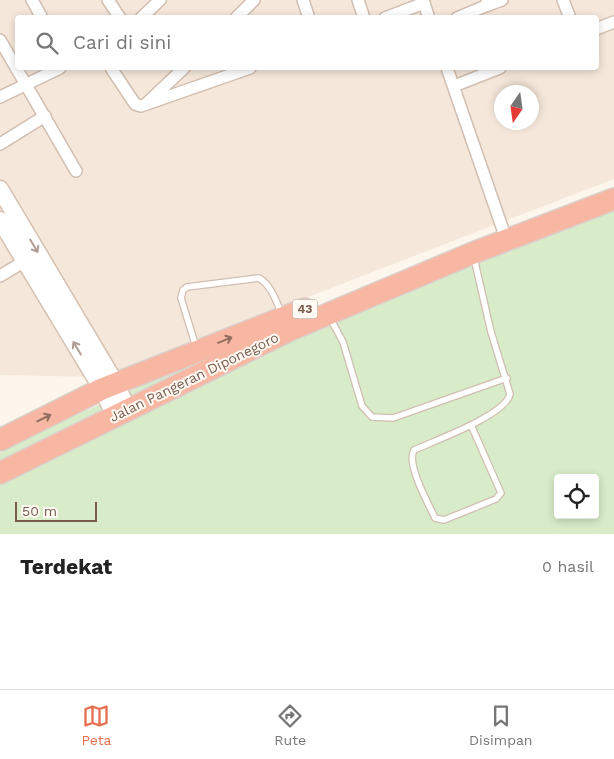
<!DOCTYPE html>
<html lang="id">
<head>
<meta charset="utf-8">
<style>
	:root { --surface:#fff; --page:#f6f6f6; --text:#222; --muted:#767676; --line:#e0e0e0; --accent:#e76f51 }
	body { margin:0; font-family:"Work Sans",sans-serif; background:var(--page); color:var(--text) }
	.controls { position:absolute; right:15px; bottom:15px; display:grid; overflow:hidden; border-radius:5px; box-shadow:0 2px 8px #0003 }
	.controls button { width:45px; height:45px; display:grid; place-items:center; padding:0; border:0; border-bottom:1px solid var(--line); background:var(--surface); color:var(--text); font:25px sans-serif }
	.compass { position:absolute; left:494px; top:85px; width:45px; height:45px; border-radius:50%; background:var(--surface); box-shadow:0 2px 8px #0003; rotate:193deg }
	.scale { position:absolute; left:15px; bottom:12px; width:82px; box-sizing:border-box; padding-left:5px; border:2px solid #7a5c4d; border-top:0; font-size:14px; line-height:18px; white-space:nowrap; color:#7a5c4d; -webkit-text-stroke:4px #fffaf3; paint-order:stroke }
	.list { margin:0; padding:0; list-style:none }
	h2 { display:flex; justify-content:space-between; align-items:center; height:65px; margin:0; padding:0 20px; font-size:21px }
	h2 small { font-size:16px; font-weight:400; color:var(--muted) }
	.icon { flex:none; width:28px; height:28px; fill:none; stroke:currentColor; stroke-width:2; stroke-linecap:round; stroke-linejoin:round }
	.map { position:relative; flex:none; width:614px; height:534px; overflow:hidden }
	.search { position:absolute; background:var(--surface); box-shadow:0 2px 8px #0003; left:15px; right:15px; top:15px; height:55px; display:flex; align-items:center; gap:12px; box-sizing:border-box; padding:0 18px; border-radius:5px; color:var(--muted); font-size:19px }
	.sheet { height:155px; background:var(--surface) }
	nav { display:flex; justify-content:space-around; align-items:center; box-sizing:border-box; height:70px; border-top:1px solid var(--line); background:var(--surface); font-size:14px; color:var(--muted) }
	nav a { display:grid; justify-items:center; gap:2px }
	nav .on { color:var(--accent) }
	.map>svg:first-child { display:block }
	.residential { fill:#f5e8da; fill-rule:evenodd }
	.green { fill:#d8ecc9; fill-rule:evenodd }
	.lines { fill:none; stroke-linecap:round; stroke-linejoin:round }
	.lane-casing { stroke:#d1beb0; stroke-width:8 }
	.street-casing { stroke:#d1beb0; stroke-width:14 }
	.secondary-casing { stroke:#d6c0b0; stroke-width:19 }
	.highway-casing { stroke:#dad1cd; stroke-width:24 }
	.lane { stroke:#fff; stroke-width:5.5 }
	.street { stroke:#fff; stroke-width:11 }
	.secondary { stroke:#fff; stroke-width:16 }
	.highway { stroke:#f7b7a3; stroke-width:21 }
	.oneway { stroke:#af9d94 }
	.oneway2 { stroke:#936e5e }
	.labels { text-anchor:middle; stroke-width:4; stroke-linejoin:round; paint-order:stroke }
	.shield { fill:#fffaf3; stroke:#a28b7f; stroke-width:1 }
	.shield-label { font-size:12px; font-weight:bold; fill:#7a5c4d }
	.street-label { font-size:14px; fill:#7a5c4d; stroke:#fffaf3 }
</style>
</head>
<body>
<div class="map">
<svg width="614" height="534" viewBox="0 0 614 534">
	<rect width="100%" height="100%" fill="#fdf6ec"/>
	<path class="residential" d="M0 0H614V179L100 377 0 375ZM18 18H596V68H18ZM502 92H532V122H502Z"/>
	<path class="green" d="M614 199V534H0V453L38 432 142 386ZM558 478H595V515H558Z"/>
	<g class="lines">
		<defs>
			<g id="lane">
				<path d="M330 318 343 342 362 406 372 417 393 418 507 378"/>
				<path d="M196 347 181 298 183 290 187 287 259 278C271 285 276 301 282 314"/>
				<path d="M471 425 501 493 496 499 444 520 435 518C428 503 406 464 414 450 434 441 506 415 510 394L491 332 474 258"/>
			</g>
			<g id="street">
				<path d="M32 0 42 18"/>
				<path d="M108 0 120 18"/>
				<path d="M303 0 309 18"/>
				<path d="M358 0 364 18"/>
				<path d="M423 0 429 18"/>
				<path d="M563 0 570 18"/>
				<path d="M488 5 502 0"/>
				<path d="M141 18 160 0"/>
				<path d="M236 18 254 0"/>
				<path d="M385 18 424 3"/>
				<path d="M457 18 488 5 487 0"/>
				<path d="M596 29 614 22"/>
				<path d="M0 40 76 171"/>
				<path d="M111 68 135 104 141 106 250 68"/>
				<path d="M447 68 503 230"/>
				<path d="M454 86 500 68"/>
				<path d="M0 97 60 68"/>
				<path d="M148 102 184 68"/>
				<path d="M0 144 45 116"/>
				<path d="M0 276 25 261"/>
			</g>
			<g id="secondary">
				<path d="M0 189 116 384 128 410"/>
				<path d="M0 220 102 389 115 416"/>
			</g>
			<g id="highway">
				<path d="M0 440 102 389 305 309"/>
				<path d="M0 473 290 330 473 253 614 199"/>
			</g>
		</defs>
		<use href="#lane" class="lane-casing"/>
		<use href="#street" class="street-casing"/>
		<use href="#secondary" class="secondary-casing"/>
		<use href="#highway" class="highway-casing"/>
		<use href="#lane" class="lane"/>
		<use href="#street" class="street"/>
		<use href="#secondary" class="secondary"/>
		<use href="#highway" class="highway"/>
	</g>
	<defs><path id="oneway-shaft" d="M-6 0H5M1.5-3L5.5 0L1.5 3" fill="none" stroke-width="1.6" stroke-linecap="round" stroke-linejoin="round" transform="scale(1.25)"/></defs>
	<g class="oneway">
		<use href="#oneway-shaft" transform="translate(34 246) rotate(59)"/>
		<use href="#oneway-shaft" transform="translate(77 348) rotate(-121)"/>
	</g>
	<g class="oneway2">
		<use href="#oneway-shaft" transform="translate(225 340) rotate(-22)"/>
		<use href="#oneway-shaft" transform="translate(44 418) rotate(-26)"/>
	</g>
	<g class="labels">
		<rect class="shield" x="292.5" y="299.5" width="25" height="19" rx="4"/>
		<g class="shield-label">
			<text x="305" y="313">43</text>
		</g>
		<g class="street-label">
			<text transform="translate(194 377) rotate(-26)" y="5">Jalan Pangeran Diponegoro</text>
		</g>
	</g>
</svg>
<div class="controls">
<button><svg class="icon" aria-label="locate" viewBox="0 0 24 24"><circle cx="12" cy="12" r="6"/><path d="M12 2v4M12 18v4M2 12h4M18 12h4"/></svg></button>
</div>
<svg class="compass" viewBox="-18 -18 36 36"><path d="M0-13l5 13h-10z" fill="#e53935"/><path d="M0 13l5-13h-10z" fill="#767676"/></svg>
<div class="scale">50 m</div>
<div class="search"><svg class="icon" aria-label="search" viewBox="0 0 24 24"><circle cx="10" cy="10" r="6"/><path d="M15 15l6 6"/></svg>Cari di sini</div>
</div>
<section class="sheet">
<h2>Terdekat<small>0 hasil</small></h2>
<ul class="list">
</ul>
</section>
<nav>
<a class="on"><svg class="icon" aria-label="map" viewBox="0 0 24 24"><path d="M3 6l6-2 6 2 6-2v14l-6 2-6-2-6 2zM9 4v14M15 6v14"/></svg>Peta</a>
<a><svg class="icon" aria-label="directions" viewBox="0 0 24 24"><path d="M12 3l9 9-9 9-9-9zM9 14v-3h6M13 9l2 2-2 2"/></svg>Rute</a>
<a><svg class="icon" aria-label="saved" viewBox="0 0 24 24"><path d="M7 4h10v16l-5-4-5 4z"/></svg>Disimpan</a>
</nav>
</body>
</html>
